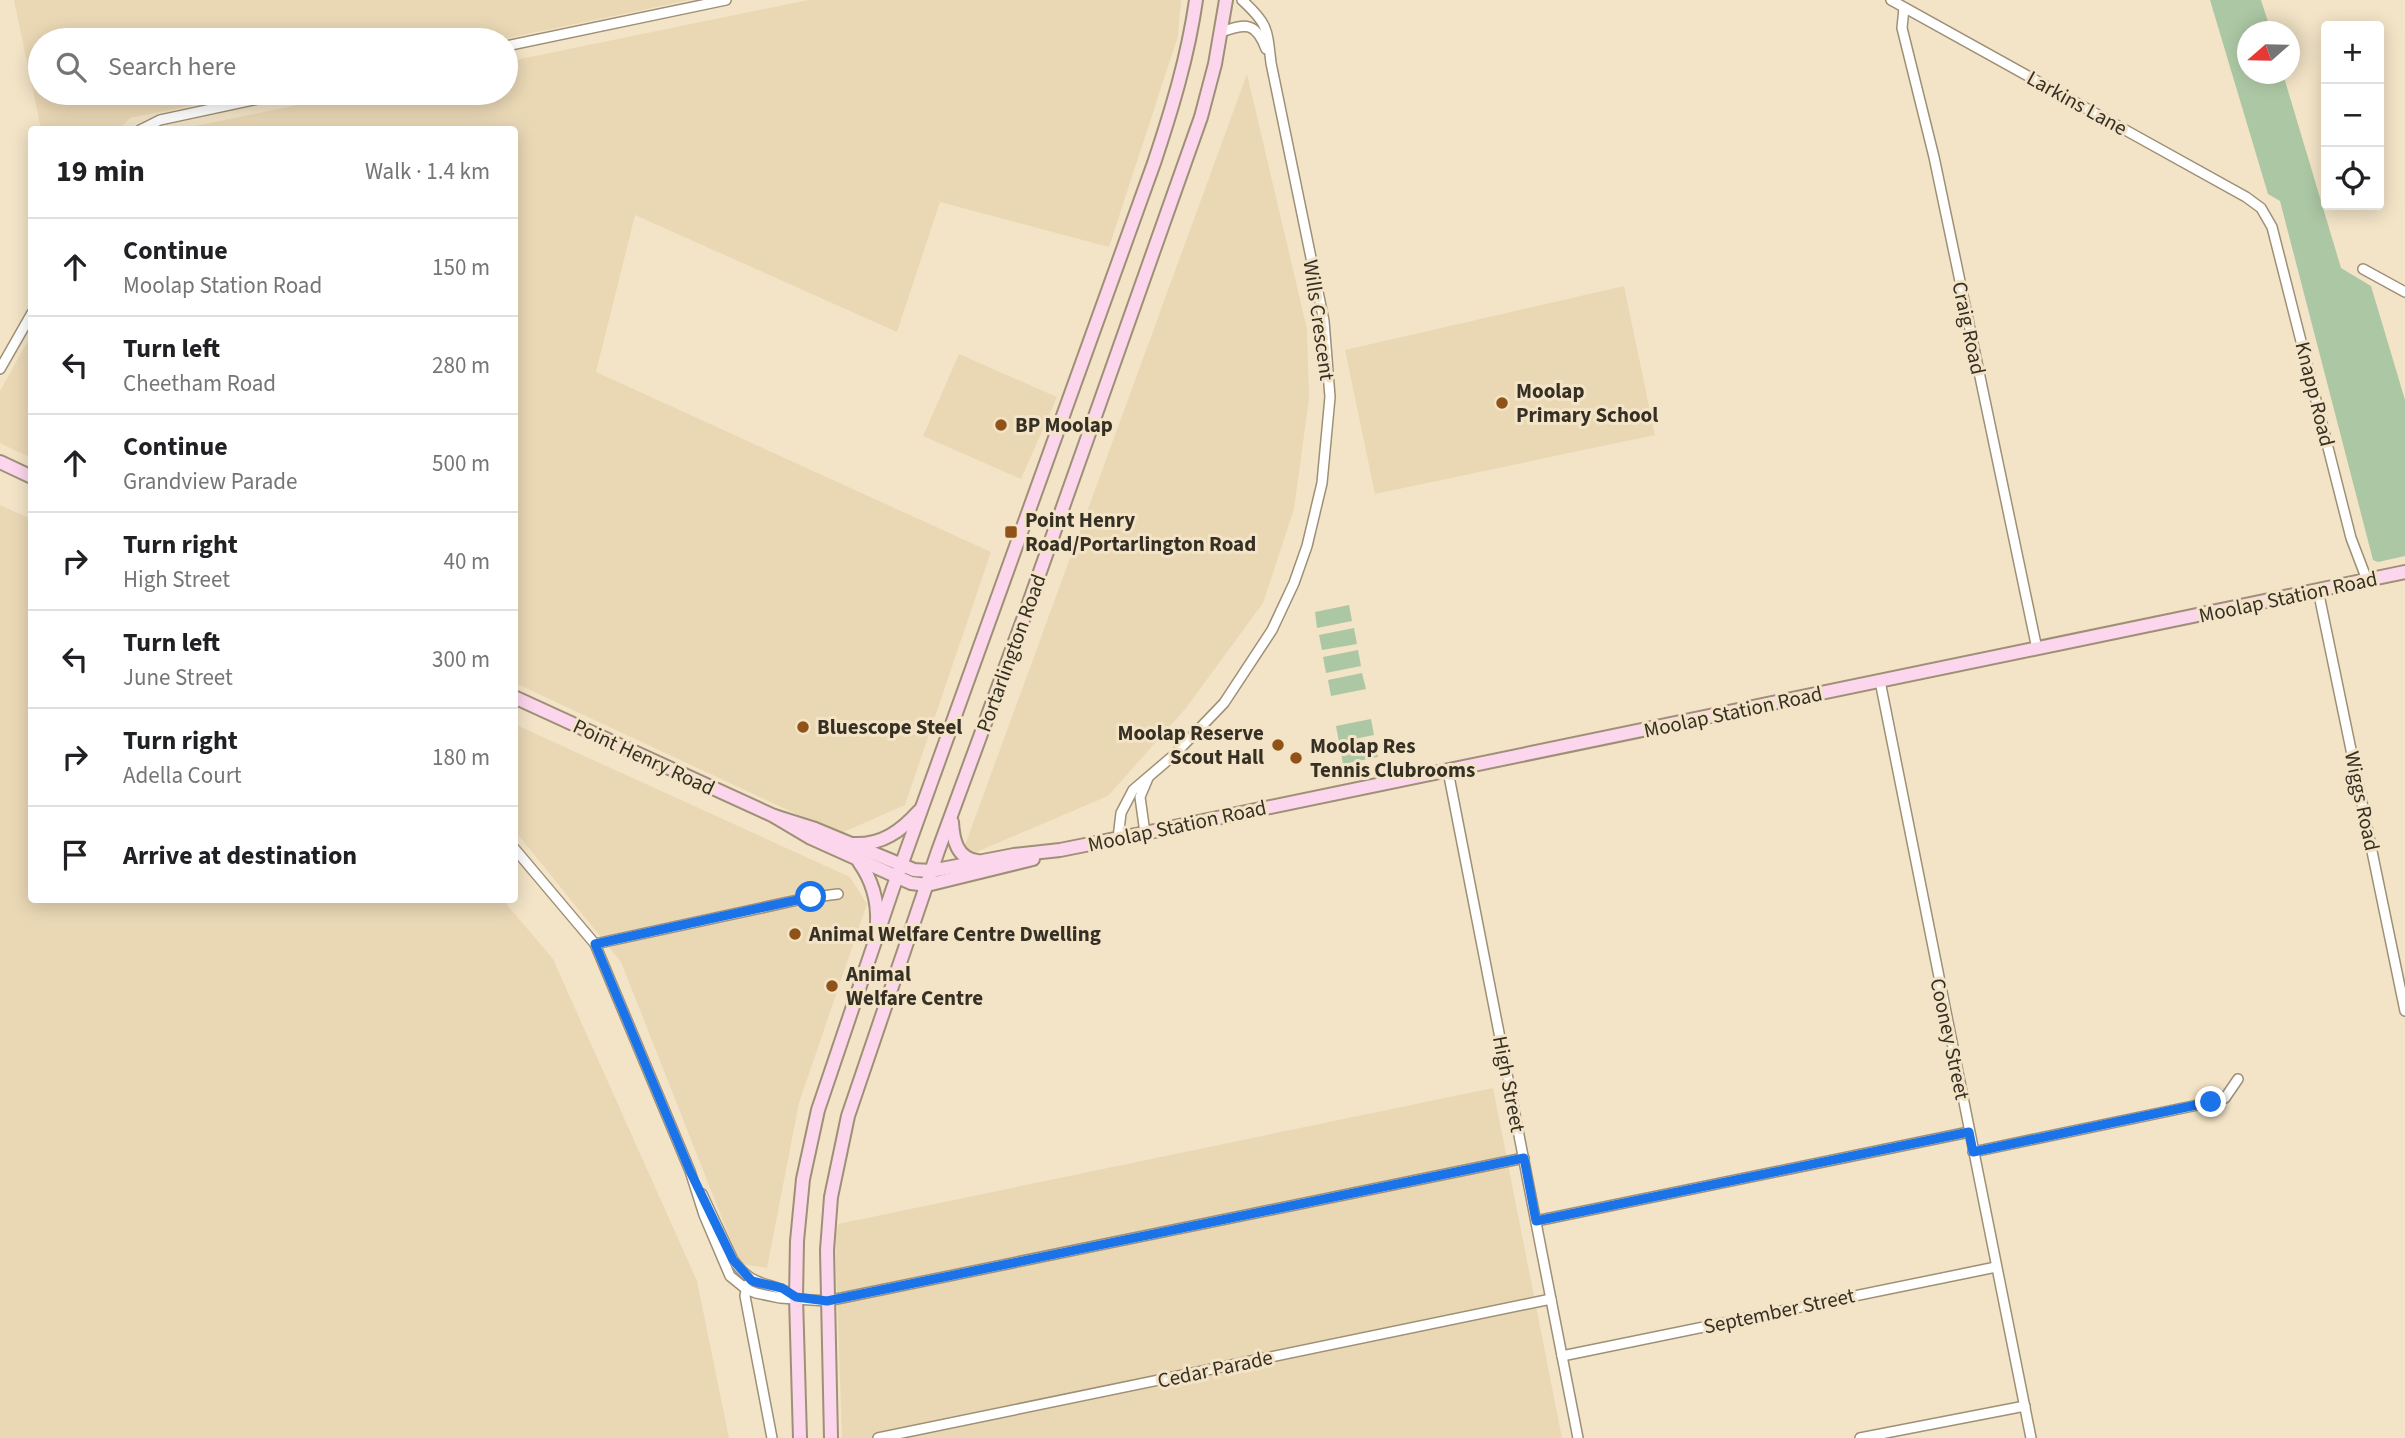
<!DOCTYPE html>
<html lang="en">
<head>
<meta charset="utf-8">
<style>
	:root { --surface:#fff; --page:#f6f6f6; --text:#202124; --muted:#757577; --line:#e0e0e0 }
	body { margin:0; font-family:"Source Sans 3",sans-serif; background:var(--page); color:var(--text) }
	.controls { position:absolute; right:21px; top:21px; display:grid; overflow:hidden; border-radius:7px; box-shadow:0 4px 18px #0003 }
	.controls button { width:63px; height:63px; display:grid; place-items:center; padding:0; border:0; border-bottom:2px solid var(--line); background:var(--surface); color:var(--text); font:35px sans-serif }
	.compass { position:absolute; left:2237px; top:21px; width:63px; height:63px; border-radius:50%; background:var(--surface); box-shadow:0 4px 18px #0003; rotate:250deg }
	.stop { position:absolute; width:21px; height:21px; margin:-16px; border:5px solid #1a73e8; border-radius:50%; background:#fff }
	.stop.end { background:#1a73e8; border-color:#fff; box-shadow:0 2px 7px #0008 }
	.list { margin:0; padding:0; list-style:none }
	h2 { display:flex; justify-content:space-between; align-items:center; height:91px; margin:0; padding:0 28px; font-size:30px }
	h2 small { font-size:23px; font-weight:400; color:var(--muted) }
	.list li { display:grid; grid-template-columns:46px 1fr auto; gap:21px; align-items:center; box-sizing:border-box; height:98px; padding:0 28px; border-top:2px solid var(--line) }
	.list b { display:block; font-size:26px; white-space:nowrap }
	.list p { margin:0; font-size:23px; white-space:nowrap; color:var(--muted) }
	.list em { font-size:23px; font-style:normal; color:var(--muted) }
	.icon { flex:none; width:38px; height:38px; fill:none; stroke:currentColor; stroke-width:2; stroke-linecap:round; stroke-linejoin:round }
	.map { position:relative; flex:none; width:2405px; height:1438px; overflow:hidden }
	.search { position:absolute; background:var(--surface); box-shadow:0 4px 18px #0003; left:28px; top:28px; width:490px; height:77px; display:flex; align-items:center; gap:18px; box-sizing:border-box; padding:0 24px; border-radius:38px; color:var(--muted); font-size:26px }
	.panel { position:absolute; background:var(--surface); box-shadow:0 4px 18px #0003; left:28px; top:126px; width:490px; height:777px; border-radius:7px }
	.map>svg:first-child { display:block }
	.built { fill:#ead8b5 }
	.green { fill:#acc7a4 }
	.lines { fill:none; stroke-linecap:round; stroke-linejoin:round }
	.street-casing { stroke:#9e9076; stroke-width:12 }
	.secondary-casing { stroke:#9e9076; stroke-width:16 }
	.street { stroke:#fff; stroke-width:9 }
	.secondary { stroke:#fcd6ed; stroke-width:12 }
	.route { stroke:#1a73e8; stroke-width:9 }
	.poi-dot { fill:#905216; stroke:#f3e4c7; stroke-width:2.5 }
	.labels { text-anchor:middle; stroke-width:6; stroke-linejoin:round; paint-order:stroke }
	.street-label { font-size:21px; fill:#352f24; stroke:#f3e4c7 }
	.poi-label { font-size:21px; font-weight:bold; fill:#352f24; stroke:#f3e4c7; text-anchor:start }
</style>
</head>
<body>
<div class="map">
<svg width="2405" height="1438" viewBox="0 0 2405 1438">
	<rect width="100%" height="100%" fill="#f3e4c7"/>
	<g class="built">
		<path d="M14 0H690L499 40H40V93H251L130 118 119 130 41 129Z"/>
		<path d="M808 0H1181L1178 36 1109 247 940 202 897 332 635 215 596 372 991 552 905 805 839 834 515 683 514 130H176L356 93H506V62Z"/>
		<path d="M1247 74 1307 329 1309 399 1294 509 1263 603 1186 708 1108 796 960 859Z"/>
		<path d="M1624 286 1655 435 1375 494 1345 350Z"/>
		<path d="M31 335 32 458H31L0 443V391Z"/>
		<path d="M959 354 1057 397 1021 479 923 436Z"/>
		<path d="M0 505 31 519 32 900H503L553 959 697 1281 729 1438H0Z"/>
		<path d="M514 724 850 877 867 904 799 1103 767 1268 740 1264 621 962 515 831Z"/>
		<path d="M1493 1088 1562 1438H842L835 1239 838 1224Z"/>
	</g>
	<g class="green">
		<path d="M2210 0H2261L2271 31 2248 32V74H2283L2341 268 2371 286 2405 400V556L2378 562 2373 560 2280 201 2268 194Z"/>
		<path d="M1349 605 1352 621 1317 628 1315 612Z"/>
		<path d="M1354 628 1357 644 1322 650 1319 635Z"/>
		<path d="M1358 650 1361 666 1326 673 1323 657Z"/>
		<path d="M1362 673 1366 689 1331 696 1328 680Z"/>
		<path d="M1371 719 1374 735 1339 742 1336 726Z"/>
		<path d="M1375 741 1378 757 1343 764 1340 748Z"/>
	</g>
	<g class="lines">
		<defs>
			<g id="street">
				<path d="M1891 0 2246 197 2261 208 2272 227 2351 538 2367 580"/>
				<path d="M1904 8 1902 28 1934 157 2037 649"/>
				<path d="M1221 32C1246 23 1256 22 1266 49"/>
				<path d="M506 46 726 0"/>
				<path d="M140 130 160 120 286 93"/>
				<path d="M2363 269 2405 292"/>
				<path d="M0 369 32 313"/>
				<path d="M2318 590 2405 1011"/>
				<path d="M1880 681 2031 1438"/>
				<path d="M1448 771 1578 1438"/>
				<path d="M1145 833 1140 797 1148 778"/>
				<path d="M1118 838 1121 813 1133 790 1174 755 1224 703 1272 630 1294 583 1307 546 1322 483 1330 397 1324 321 1271 63C1267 28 1268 24 1242 0"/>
				<path d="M514 848 595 944 690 1171 704 1215 730 1276 746 1289 756 1293 780 1298 827 1301 1524 1158"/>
				<path d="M595 944 807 898 838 894"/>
				<path d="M1973 1152 2212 1102 2225 1098 2238 1079"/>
				<path d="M702 1194 733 1260C755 1291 769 1279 796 1297"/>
				<path d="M1536 1221 1969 1132"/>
				<path d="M747 1285 745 1296 772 1438"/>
				<path d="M1562 1356 1996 1267"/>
				<path d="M878 1438 1551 1299"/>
				<path d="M1860 1438 2025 1406"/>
			</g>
			<g id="secondary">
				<path d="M0 462 32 477"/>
				<path d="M514 697 774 816 811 838 911 883 927 885 1033 859"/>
				<path d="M774 816 815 829 914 870 931 871 1014 855 1060 850 1145 833 2405 572"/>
				<path d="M952 822C953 840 957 858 977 861"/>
				<path d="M854 844C882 845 901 831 919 811"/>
				<path d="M859 862C872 880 878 901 877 923"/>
				<path d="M800 1438 796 1297 797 1241 803 1179 818 1110 893 888 1154 163C1172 109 1188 56 1196 0"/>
				<path d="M831 1438 827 1250 831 1197 848 1116 938 851 1024 617 1201 117 1215 64 1226 0"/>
			</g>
		</defs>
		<use href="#street" class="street-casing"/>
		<use href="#secondary" class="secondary-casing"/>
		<use href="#street" class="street"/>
		<use href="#secondary" class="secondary"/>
	</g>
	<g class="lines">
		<path class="route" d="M811 897 595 944 690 1171 733 1260 752 1281 782 1288 796 1297 827 1301 1524 1158 1536 1221 1969 1132 1973 1152 2211 1102"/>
	</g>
	<g class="poi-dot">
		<circle cx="1502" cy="403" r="7"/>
		<circle cx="1001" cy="425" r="7"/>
		<rect x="1004" y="525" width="14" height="14" rx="3.5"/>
		<circle cx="803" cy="727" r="7"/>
		<circle cx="1278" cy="745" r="7"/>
		<circle cx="1296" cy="758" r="7"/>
		<circle cx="795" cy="934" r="7"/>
		<circle cx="832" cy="986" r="7"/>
	</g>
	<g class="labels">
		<g class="street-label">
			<text transform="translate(2077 103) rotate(29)" y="7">Larkins Lane</text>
			<text transform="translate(1319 320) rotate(82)" y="7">Wills Crescent</text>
			<text transform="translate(1969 328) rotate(78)" y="7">Craig Road</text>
			<text transform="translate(2315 394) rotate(76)" y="7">Knapp Road</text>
			<text transform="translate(2288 597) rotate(-12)" y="7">Moolap Station Road</text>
			<text transform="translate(1011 653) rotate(-70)" y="7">Portarlington Road</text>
			<text transform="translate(1733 712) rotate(-12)" y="7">Moolap Station Road</text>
			<text transform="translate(644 757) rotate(25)" y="7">Point Henry Road</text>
			<text transform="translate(2362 801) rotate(78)" y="7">Wiggs Road</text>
			<text transform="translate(1177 826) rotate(-12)" y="7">Moolap Station Road</text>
			<text transform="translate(1950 1039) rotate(78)" y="7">Cooney Street</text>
			<text transform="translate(1509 1084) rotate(79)" y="7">High Street</text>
			<text transform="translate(1779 1311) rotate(-12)" y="7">September Street</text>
			<text transform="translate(1215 1369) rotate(-12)" y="7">Cedar Parade</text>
		</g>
		<g class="poi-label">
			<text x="1516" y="398">Moolap<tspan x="1516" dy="24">Primary School</tspan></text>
			<text x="1015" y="432">BP Moolap</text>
			<text x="1025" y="527">Point Henry<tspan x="1025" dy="24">Road/Portarlington Road</tspan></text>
			<text x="817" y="734">Bluescope Steel</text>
			<text x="1264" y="740" text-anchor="end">Moolap Reserve<tspan x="1264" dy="24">Scout Hall</tspan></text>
			<text x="1310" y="753">Moolap Res<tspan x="1310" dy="24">Tennis Clubrooms</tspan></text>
			<text x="809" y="941">Animal Welfare Centre Dwelling</text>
			<text x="846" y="981">Animal<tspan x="846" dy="24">Welfare Centre</tspan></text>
		</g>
	</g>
</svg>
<div class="controls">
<button>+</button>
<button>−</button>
<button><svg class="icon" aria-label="locate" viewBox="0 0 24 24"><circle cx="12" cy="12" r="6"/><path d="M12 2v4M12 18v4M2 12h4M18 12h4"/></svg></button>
</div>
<svg class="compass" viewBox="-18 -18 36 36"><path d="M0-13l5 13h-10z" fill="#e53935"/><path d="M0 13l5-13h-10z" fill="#757577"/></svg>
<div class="stop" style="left:811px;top:897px"></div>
<div class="stop end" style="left:2211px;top:1102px"></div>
<div class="search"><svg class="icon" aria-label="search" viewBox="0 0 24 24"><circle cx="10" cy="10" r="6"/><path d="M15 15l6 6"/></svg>Search here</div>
<section class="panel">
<h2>19 min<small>Walk · 1.4 km</small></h2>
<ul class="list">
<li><svg class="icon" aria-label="ahead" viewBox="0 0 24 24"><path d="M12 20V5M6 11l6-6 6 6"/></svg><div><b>Continue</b><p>Moolap Station Road</p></div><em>150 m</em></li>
<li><svg class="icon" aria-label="left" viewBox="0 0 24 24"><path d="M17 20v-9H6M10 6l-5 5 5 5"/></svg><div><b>Turn left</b><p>Cheetham Road</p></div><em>280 m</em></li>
<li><svg class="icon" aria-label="ahead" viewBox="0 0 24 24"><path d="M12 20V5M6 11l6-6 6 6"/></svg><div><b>Continue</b><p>Grandview Parade</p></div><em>500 m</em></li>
<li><svg class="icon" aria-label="right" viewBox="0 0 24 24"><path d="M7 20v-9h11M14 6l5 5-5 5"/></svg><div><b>Turn right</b><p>High Street</p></div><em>40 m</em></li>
<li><svg class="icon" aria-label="left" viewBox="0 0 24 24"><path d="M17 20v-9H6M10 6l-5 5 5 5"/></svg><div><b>Turn left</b><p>June Street</p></div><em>300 m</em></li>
<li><svg class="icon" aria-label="right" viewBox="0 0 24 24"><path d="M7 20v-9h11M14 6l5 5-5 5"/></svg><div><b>Turn right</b><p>Adella Court</p></div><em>180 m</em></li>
<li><svg class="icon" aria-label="arrive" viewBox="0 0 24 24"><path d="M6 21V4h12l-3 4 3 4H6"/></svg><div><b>Arrive at destination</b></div></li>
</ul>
</section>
</div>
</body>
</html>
